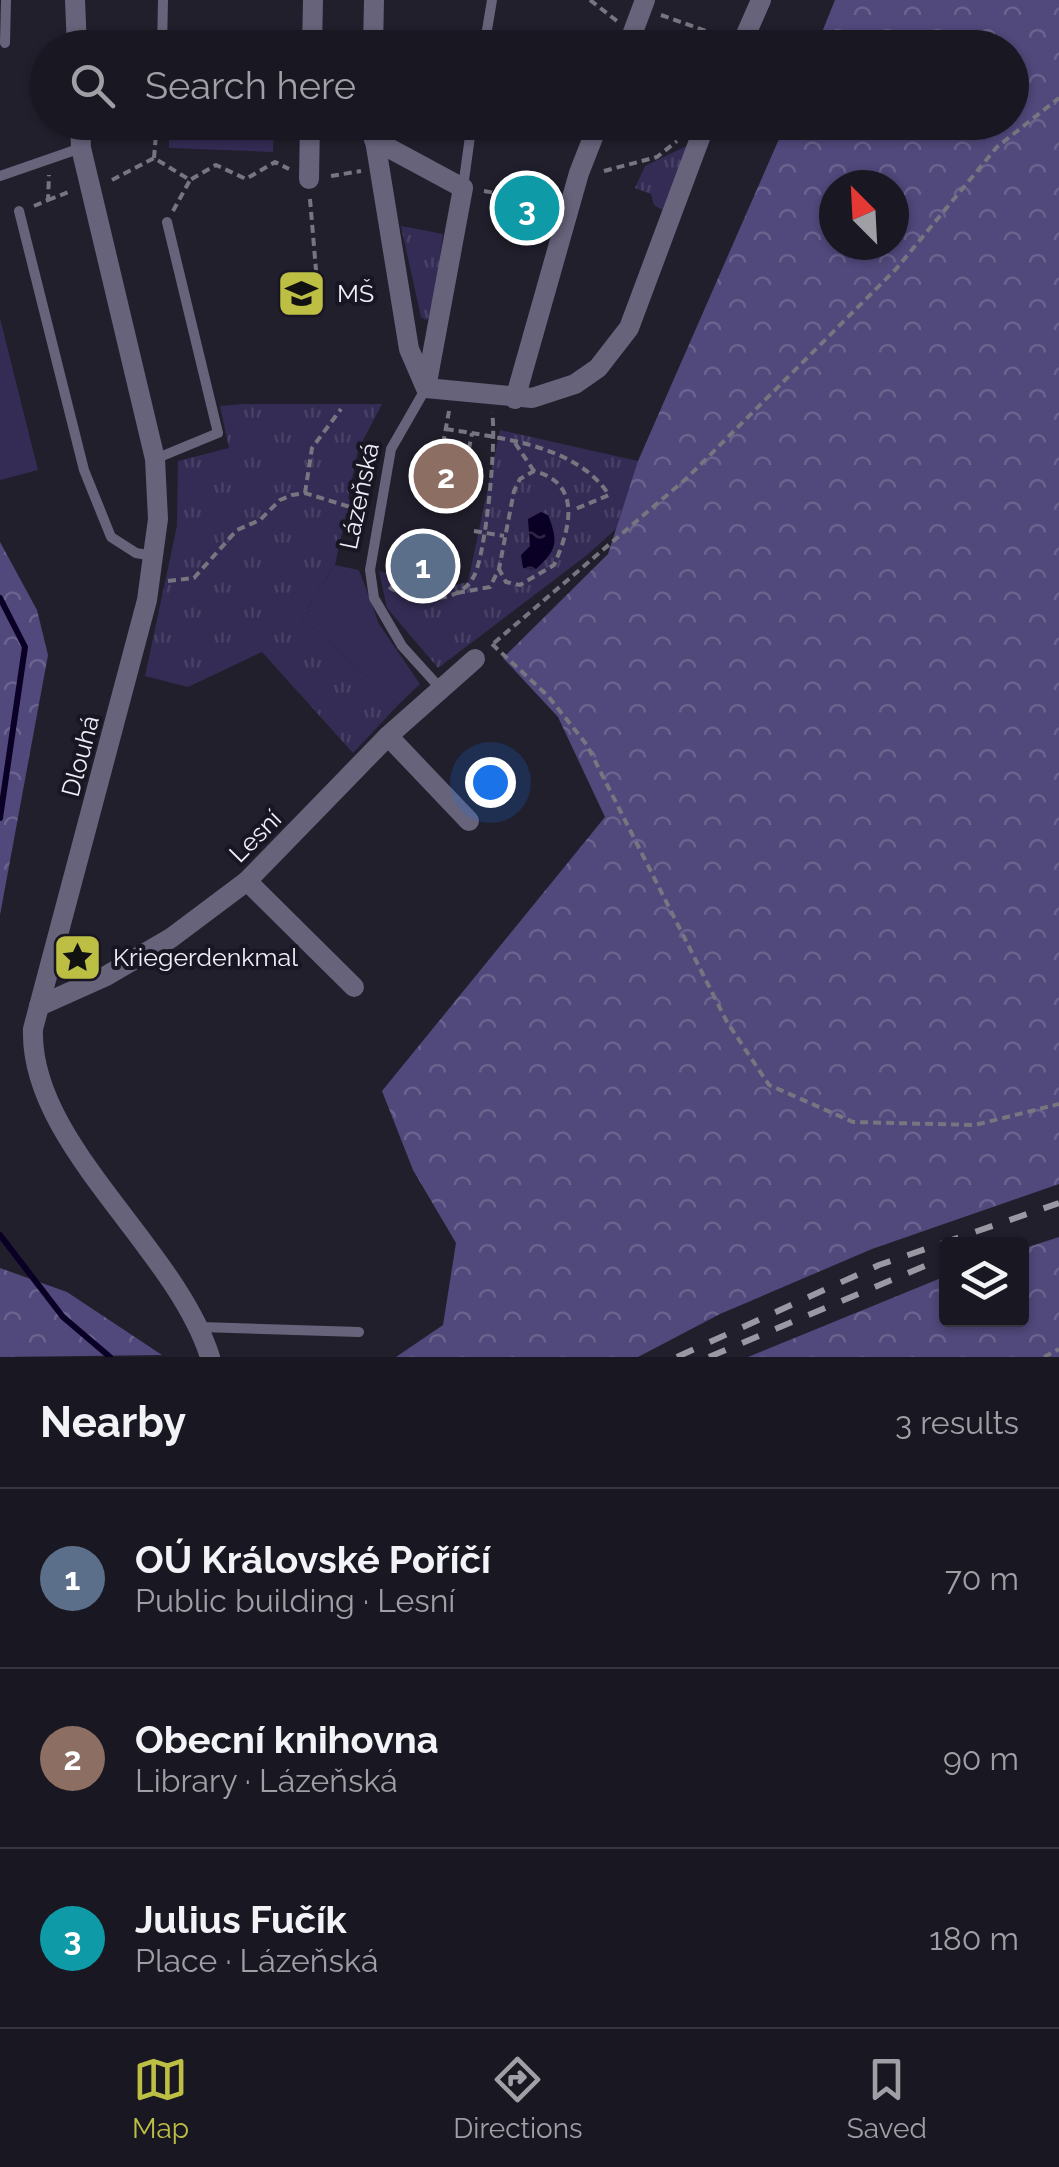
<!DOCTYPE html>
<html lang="en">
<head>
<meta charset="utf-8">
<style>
	:root { --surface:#191721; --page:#26242e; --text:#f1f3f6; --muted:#9f9fa5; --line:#37363f; --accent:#bcbf43 }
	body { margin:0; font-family:Raleway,sans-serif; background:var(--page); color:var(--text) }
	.controls { position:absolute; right:30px; bottom:30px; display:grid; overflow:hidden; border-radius:10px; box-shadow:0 2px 8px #0004 }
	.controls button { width:90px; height:90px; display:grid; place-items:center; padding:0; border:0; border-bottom:2px solid var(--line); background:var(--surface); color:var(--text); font:50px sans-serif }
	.compass { position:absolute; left:819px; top:170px; width:90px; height:90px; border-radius:50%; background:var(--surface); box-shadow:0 2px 8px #0004; rotate:336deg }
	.you { position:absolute; left:490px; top:782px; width:35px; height:35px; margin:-25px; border:8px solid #fff; border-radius:50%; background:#1a73e8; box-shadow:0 0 0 15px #1a73e833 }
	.badge { display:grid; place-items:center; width:65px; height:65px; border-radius:50%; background:var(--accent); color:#fff; font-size:32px; font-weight:700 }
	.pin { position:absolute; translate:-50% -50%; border:5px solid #fff; box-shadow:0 2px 10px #0006 }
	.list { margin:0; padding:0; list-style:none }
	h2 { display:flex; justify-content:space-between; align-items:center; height:130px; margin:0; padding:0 40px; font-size:42px }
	h2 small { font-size:32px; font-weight:400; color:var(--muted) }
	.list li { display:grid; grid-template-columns:65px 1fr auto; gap:30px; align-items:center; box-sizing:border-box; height:180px; padding:0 40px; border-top:2px solid var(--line) }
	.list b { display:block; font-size:38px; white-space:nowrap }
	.list p { margin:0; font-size:32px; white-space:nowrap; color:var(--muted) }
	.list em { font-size:32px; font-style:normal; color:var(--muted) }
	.icon { flex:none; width:55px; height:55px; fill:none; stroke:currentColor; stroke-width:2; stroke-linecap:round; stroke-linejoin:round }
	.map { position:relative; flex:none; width:1059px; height:1357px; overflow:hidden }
	.search { position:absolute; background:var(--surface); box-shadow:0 2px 8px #0004; left:30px; right:30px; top:30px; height:110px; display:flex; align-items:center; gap:25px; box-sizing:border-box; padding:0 35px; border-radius:55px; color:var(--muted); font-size:38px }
	.sheet { height:670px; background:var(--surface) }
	nav { display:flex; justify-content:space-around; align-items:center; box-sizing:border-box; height:140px; border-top:2px solid var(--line); background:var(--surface); font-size:28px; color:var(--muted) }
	nav a { display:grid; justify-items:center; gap:5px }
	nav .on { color:var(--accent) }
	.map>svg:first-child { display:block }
	.grass { fill:url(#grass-tufts) }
	.forest { fill:url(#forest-crowns); fill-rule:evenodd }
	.garden { fill:#342c54 }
	.water { fill:url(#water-ripples) }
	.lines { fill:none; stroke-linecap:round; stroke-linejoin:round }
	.stream { stroke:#0a0025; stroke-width:6 }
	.path { stroke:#767580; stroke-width:4; stroke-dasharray:8 5; stroke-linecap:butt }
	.lane { stroke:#66637b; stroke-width:10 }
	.street { stroke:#66637b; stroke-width:20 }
	.rail { stroke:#9a98a3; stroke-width:6; stroke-dasharray:18 18; stroke-linecap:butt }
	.labels { text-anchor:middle; stroke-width:8; stroke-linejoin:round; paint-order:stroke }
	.poi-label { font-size:25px; fill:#efeef7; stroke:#171622; text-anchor:start }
	.street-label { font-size:25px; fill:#efeef7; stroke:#171622 }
</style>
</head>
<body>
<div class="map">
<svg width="1059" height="1357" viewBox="0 0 1059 1357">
	<defs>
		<pattern id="grass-tufts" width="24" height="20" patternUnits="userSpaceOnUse" patternTransform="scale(2.5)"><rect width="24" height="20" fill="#342c54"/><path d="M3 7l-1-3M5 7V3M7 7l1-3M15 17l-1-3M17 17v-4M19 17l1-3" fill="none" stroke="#484165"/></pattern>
		<pattern id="forest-crowns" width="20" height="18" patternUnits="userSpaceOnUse" patternTransform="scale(2.5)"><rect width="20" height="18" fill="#51487b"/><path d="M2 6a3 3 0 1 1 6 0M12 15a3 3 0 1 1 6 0" fill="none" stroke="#6a638e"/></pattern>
		<pattern id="water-ripples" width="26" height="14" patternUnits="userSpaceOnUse" patternTransform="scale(2.5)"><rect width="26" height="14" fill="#0a0025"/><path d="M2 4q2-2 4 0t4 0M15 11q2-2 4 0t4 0" fill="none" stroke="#2e2645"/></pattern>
	</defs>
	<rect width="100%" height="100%" fill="#211f2c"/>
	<g class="grass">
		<path d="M695 142 664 211 654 205 651 194 635 188 645 166Z"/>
		<path d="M401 226 443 234 432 317 426 320 421 317Z"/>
		<path d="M244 404H382L358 450 348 499 361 502 359 515 346 513 335 565 301 617 398 705 353 753 262 652 188 687 145 676 177 526 178 461 229 448 220 406Z"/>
		<path d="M500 430 638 461 685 467 587 555 438 668 387 608 379 571 447 587 468 582Z"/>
	</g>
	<g class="forest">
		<path d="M835 0H1059V1184L872 1249 720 1314 638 1357H396L443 1325 456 1243 413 1170 382 1091 605 817 558 717 503 658 608 554 638 461 786 123 1012 122V48L816 47ZM894 185V245H834V185Z"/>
		<path d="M0 542 37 610 48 655 0 915Z"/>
		<path d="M1059 1237V1357H748L946 1276V1320H1022V1249Z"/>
		<path d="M0 1268 67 1292 162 1355 0 1357Z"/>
	</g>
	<g class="garden">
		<path d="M169 123H274L273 152 169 148Z"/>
		<path d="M0 318 38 470 0 480Z"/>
		<path d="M335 565 359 570 379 624 420 684 398 705 301 617Z"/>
	</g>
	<path class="water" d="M541 512 548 515C559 543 557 550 535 570L523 568 521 555 530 546 528 519Z"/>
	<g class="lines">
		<g class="stream">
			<path d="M0 598 25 647 0 818"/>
			<path d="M0 1235 63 1317 110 1357"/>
		</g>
		<g class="path">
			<path d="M590 0 617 21"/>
			<path d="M661 15 723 37"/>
			<path d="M154 158 157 122"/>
			<path d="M604 171 657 157 677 141"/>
			<path d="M331 176 361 171"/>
			<path d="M112 180 154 158 190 180 216 165 246 179 275 162 289 169"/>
			<path d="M484 191 507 195 554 188"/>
			<path d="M310 199 319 306"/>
			<path d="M48 200 71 191"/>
			<path d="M34 206 48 200 49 175"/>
			<path d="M173 211 190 180"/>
			<path d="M446 429C500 438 577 445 609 495L573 510"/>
			<path d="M515 443 534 471"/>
			<path d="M443 444 449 411"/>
			<path d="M464 475 472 433"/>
			<path d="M305 493 312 448 341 409"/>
			<path d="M474 531 504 536"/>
			<path d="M168 581 194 578 237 530 260 520 280 500 292 495 305 493 363 511"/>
			<path d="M389 587C413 602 459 606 474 576 486 554 497 439 492 413"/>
			<path d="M457 593 490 587 499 569 514 491 520 479 534 471C584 484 569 531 554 565L520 585 506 582 499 569"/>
			<path d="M494 643 687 478 896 269 997 147 1059 98"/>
			<path d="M492 644 548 696 587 745 727 1022 769 1085 853 1122 975 1125 1059 1104"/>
			<path d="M1044 1357 1059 1349"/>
		</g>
		<g class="lane">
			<path d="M5 43 6 0"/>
			<path d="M162 48 163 0"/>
			<path d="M484 48 492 0"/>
			<path d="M0 176 81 148"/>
			<path d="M463 187 472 122"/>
			<path d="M19 211 84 470 111 537 136 553 153 556"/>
			<path d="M426 388 391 449 370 570 374 598 402 646 441 689"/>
			<path d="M155 459 218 433 167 222"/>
			<path d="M201 1327 359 1332"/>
		</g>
		<g class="street">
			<path d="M75 0 77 48"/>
			<path d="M312 48 313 0"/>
			<path d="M373 48 374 0"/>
			<path d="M627 48 645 0"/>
			<path d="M740 48 761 0"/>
			<path d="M80 122 81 148 155 459 158 519 147 600 33 1029C29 1143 175 1246 210 1357"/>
			<path d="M372 122 409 349 425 386"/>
			<path d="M374 140 463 188 426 388"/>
			<path d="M309 179 310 122"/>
			<path d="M426 388 532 398 575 384 598 368 629 328 706 122"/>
			<path d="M515 399 579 173 599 122"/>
			<path d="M388 736 469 821"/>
			<path d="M247 881 354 987"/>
			<path d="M39 1006 106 976 171 938 247 881 388 736 475 659"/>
		</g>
		<g class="rail">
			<path d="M677 1357 879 1265 1059 1203"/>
			<path d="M709 1357 946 1257"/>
		</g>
	</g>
	<defs>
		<symbol id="school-square" viewBox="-11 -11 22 22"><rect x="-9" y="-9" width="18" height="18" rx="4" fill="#bcbf43" stroke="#171622"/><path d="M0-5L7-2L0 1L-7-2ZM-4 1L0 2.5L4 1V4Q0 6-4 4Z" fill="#111"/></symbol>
		<symbol id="sight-square" viewBox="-11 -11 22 22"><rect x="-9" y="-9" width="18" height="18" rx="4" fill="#bcbf43" stroke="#171622"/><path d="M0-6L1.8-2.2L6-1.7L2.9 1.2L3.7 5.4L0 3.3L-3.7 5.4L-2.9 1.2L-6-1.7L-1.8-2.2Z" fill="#111"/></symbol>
	</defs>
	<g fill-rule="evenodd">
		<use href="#school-square" x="274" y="266" width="55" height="55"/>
		<use href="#sight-square" x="50" y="930" width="55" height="55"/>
	</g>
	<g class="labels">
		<g class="poi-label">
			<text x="337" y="302">MŠ</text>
			<text x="113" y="966">Kriegerdenkmal</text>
		</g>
		<g class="street-label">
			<text transform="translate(359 496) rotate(-78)" y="9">Lázeňská</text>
			<text transform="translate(80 756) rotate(-75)" y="9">Dlouhá</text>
			<text transform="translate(255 836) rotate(-45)" y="9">Lesní</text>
		</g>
	</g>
</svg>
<div class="controls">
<button><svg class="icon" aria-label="layers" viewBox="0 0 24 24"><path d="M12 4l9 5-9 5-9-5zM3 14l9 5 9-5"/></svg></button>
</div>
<svg class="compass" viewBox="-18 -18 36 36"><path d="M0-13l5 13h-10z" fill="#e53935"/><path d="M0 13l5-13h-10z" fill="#9f9fa5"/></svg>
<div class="you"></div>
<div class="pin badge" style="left:423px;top:566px;background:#5c6f8a">1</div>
<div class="pin badge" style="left:446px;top:476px;background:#8d6e63">2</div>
<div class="pin badge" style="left:527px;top:208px;background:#0f9aa8">3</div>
<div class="search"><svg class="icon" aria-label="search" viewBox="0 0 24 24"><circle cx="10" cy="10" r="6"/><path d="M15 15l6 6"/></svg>Search here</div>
</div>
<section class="sheet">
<h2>Nearby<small>3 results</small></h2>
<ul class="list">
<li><span class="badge" style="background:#5c6f8a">1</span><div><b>OÚ Královské Poříčí</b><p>Public building · Lesní</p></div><em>70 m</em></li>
<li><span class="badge" style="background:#8d6e63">2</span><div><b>Obecní knihovna</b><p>Library · Lázeňská</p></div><em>90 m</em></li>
<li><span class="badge" style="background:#0f9aa8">3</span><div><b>Julius Fučík</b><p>Place · Lázeňská</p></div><em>180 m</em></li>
</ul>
</section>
<nav>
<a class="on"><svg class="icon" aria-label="map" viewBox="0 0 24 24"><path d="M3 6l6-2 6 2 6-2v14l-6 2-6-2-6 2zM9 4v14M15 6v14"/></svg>Map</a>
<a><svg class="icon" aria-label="directions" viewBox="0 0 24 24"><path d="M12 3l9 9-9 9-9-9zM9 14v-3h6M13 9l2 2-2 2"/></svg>Directions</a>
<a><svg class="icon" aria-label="saved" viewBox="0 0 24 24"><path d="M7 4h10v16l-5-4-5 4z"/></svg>Saved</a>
</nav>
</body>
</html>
